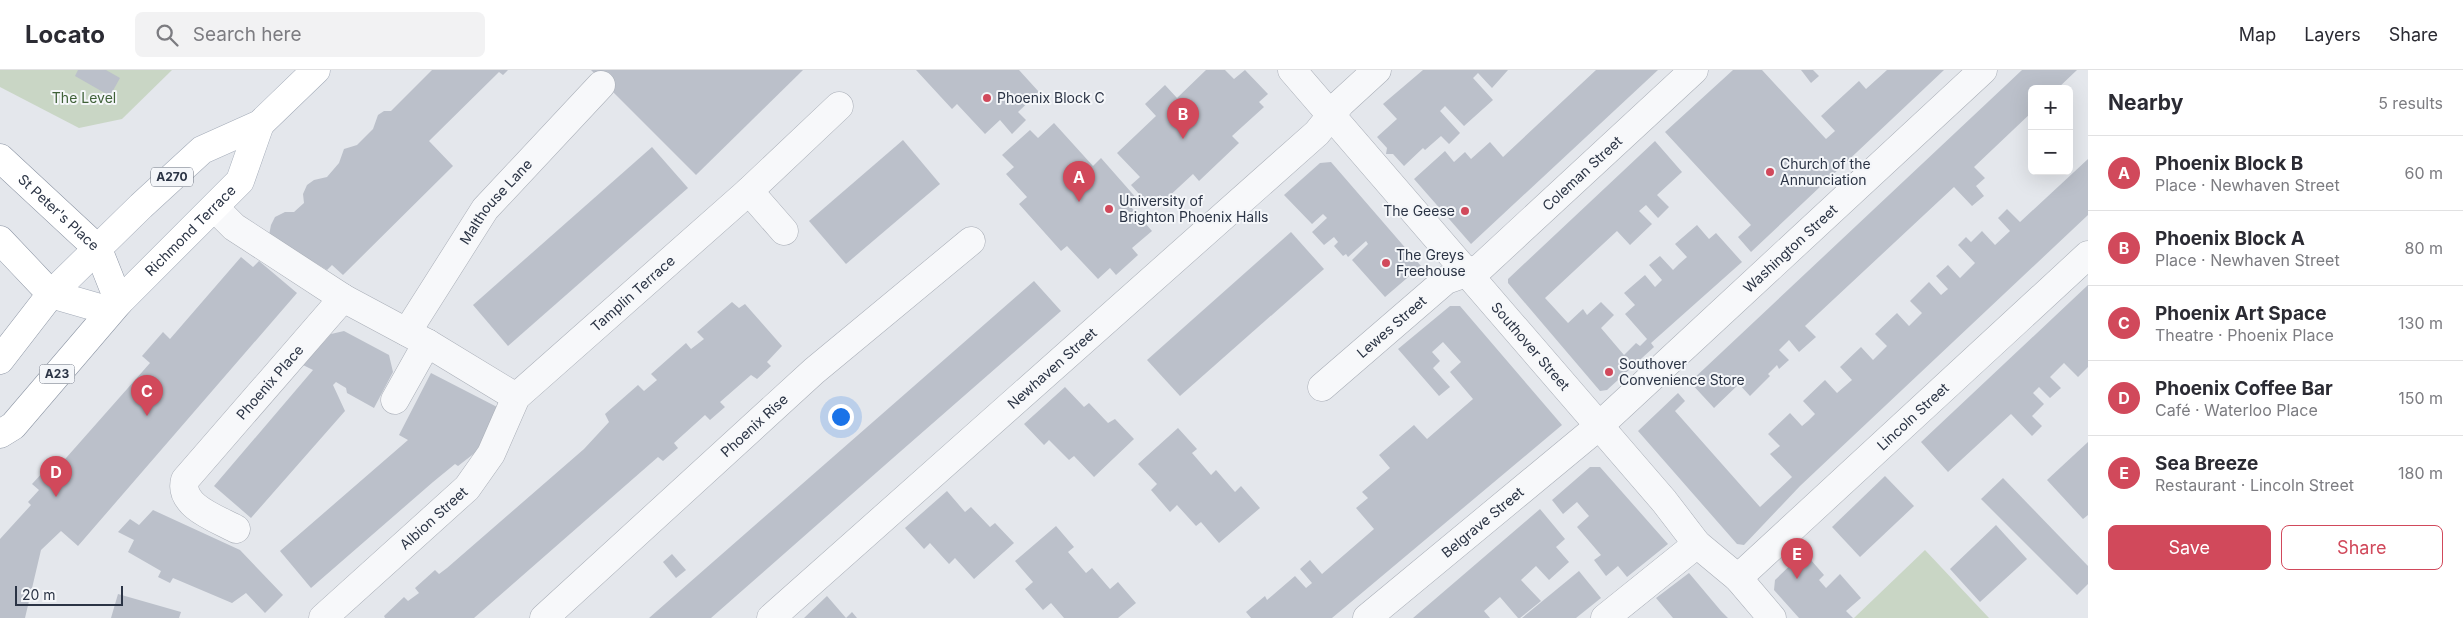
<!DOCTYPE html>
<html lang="en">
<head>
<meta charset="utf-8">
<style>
	:root { --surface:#fff; --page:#f2f2f3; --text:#2b2b33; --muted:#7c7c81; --line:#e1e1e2; --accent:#d1495b }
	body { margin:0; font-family:Inter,sans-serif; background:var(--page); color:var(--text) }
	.controls { position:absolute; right:15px; top:15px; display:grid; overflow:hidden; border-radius:8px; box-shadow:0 5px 20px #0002 }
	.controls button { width:45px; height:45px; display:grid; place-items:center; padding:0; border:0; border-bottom:1px solid var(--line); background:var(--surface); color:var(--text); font:25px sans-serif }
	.scale { position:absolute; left:15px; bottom:12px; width:108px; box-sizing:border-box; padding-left:5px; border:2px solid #2b3445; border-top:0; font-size:14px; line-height:18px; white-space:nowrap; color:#2b3445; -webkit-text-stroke:4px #f4f6f9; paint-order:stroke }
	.you { position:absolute; left:840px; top:346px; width:18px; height:18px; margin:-12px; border:4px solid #fff; border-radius:50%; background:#1a73e8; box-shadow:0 0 0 8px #1a73e833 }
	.badge { display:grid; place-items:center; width:32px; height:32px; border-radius:50%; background:var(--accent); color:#fff; font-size:16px; font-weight:700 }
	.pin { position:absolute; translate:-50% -41px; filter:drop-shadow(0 1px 2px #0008) }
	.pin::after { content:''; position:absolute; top:26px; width:18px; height:15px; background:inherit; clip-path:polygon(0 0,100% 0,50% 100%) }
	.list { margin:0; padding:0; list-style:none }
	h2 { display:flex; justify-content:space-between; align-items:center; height:65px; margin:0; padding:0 20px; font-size:21px }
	h2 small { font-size:16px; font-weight:400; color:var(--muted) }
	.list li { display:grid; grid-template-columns:32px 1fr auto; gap:15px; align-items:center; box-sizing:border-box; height:75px; padding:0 20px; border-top:1px solid var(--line) }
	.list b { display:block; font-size:19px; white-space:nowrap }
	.list p { margin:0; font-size:16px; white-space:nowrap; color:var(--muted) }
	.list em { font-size:16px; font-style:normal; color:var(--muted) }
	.actions { display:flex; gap:10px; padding:15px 20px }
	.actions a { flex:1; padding:11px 0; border:1px solid var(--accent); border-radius:8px; text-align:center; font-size:18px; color:var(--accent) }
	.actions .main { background:var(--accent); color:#fff }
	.icon { flex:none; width:28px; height:28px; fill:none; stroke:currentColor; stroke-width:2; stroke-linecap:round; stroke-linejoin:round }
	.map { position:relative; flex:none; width:2088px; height:548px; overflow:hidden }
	header { display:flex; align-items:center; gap:30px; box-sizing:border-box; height:70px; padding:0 25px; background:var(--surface); border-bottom:1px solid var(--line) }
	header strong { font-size:24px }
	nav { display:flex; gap:28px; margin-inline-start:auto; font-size:18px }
	.search { width:350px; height:45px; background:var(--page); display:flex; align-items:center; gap:12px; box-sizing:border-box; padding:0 18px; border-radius:8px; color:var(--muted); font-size:19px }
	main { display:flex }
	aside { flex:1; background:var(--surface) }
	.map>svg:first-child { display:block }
	.green { fill:#c9d6c5 }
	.building { fill:#bbc0ca }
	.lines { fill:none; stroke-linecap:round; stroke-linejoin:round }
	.street-casing { stroke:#a9aeb7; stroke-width:29 }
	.primary-casing { stroke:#a3abb8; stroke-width:29 }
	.highway-casing { stroke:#8b94a3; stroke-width:29 }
	.street { stroke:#f7f8fa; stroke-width:28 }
	.primary { stroke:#fff; stroke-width:28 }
	.highway { stroke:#fff; stroke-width:28 }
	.poi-dot { fill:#d1495b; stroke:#f4f6f9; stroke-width:2 }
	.labels { text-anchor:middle; stroke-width:4; stroke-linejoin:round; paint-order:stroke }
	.shield { fill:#f4f6f9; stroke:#676e7b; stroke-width:1 }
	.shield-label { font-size:12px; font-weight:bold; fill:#2b3445 }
	.park-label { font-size:14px; fill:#3f6138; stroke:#f4f6f9 }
	.poi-label { font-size:14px; fill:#2b3445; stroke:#f4f6f9; text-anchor:start }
	.street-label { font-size:14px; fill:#2b3445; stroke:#f4f6f9 }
</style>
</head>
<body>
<header>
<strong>Locato</strong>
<div class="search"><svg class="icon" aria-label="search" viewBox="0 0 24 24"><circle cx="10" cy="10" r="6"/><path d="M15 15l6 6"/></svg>Search here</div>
<nav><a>Map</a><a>Layers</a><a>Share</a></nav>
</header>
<main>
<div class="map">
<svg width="2088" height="548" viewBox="0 0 2088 548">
	<rect width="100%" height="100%" fill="#e4e7ec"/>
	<g class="green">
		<path d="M0 0H172L122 49 79 58 0 17Z"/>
		<path d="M1925 480 1989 548H1854Z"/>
	</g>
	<g class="building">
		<path d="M78 0H106L120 8 110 26 75 6Z"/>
		<path d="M432 0H508L503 5 499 2 429 71 453 96 343 205 332 195 327 200 269 165 271 155 275 147 285 142H294L304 133 303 124 307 115 314 110 327 107 339 93 344 79 357 75 373 59 378 45 384 41H391Z"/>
		<path d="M591 0H803L696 105Z"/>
		<path d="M916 0H1019L1039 22 1018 42 1026 50 1012 64 1000 50 985 64 957 34 952 39Z"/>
		<path d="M1206 0H1225L1234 9 1245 0 1268 24 1259 32 1264 37 1232 66 1239 73 1199 111 1193 104 1165 130 1160 125 1149 135 1131 115 1140 107 1117 83 1156 46 1145 34 1165 15 1177 28Z"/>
		<path d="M1423 0H1508L1492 18 1478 3 1473 8 1493 30 1464 56 1445 36 1440 41 1460 63 1449 74 1441 66 1425 80 1423 78 1404 96 1393 84H1386L1387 78 1377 67 1397 49 1383 34Z"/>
		<path d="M1596 0H1658L1471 174 1414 109 1445 81 1454 92 1465 82 1471 89 1490 72 1503 87Z"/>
		<path d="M1733 0H1762L1826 69 1835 61 1821 46 1859 11 1866 19 1887 0H1944L1751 182 1738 167 1751 155 1665 62Z"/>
		<path d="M1801 0H1813L1819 6 1811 13Z"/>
		<path d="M2022 0H2077L2057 19H2032V42L1974 97 1985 108 1976 116 1984 126 1972 136 1954 117 1805 256 1816 267 1799 282 1789 270 1779 280 1789 290 1779 299 1777 295 1768 304 1770 306 1750 326 1739 314 1714 338 1690 312Z"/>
		<path d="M1054 53 1093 96 1101 88 1138 130 1131 137 1152 161 1132 178 1138 185 1116 205 1110 198 1098 209 1067 176 1061 181 1019 134 1027 127 1006 104 1014 97 1002 85 1030 60 1038 68Z"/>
		<path d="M903 70 940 114 846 194 809 151Z"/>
		<path d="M1655 71 1682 102 1657 125 1669 137 1658 148 1646 135 1639 141 1652 154 1630 175 1617 161 1545 228 1568 253 1583 239 1587 245 1601 232 1614 245 1601 258 1624 285 1636 273 1640 276 1647 269 1625 244 1635 235 1624 223 1645 205 1655 217 1662 210 1649 195 1660 186 1673 200 1679 194 1687 187 1675 174 1697 155 1709 169 1716 163 1742 192 1651 273 1654 277 1607 320 1600 321 1508 213V209Z"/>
		<path d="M652 77 688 118 508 276 473 235Z"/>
		<path d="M2088 89V145L1800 416 1744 475 1737 474 1638 361 1678 323 1685 331 1675 341 1760 437 1792 407 1770 384 1780 376 1768 364 1790 343 1802 356 1808 351 1815 344 1803 331 1825 310 1837 323 1852 310 1840 297 1861 277 1873 290 1887 276 1875 264 1897 243 1909 256 1922 243 1910 231 1929 212 1941 225 1948 219 1936 206 1948 195 1960 208 1975 193 1958 175 1966 167 1971 172 1982 161 1995 175 2010 161 1998 148 2007 139 2020 152Z"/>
		<path d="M1331 92 1421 196 1385 227 1352 190 1368 174 1366 171 1348 187 1346 184 1343 186 1334 176 1338 172 1334 167 1324 175 1312 162 1327 148 1323 144 1312 154 1284 125 1320 93Z"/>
		<path d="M1291 162 1324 199 1180 326 1147 290Z"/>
		<path d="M241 187 253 197 259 191 297 223 78 476 61 461 41 480 25 548H0V469L31 435 28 432 39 420 32 414 45 400 51 405 150 293 142 286 163 262 170 269Z"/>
		<path d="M1034 211 1061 241 893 388 711 548H649Z"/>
		<path d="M2088 215V297L2078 307 2064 293 2050 307 2061 318 2050 328 2039 317 2033 323 2044 334 2032 346 2042 356 2032 366 2011 344 1948 402 1921 372Z"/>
		<path d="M732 232 739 238 745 234 782 276 767 292 771 296 757 309 751 305 720 332 725 337 710 350 705 345 674 373 678 378 663 391 658 387 474 548H385L384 546 404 527 408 531 419 523 415 518 435 500 439 504 447 498 584 379 609 352 605 344 638 315 644 321 657 310 651 304 686 273 691 279 704 269 697 262Z"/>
		<path d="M1450 236H1460L1562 355 1332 548H1251L1246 542 1265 526 1267 530 1295 506 1306 518 1312 513 1300 499 1310 490 1322 504 1374 459 1356 438 1368 428 1362 422 1390 398 1379 385 1414 355 1427 369 1473 329 1450 302 1461 292 1443 272 1432 282 1440 291 1433 298 1450 317 1439 326 1398 279Z"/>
		<path d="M344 261 389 285 393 302 374 338 347 323 346 318 336 312 333 315 345 341 251 448 214 416 313 300 303 295 331 264Z"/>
		<path d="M431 303 499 338 476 382 458 396 455 394 433 412 311 518 280 481 408 370 399 365Z"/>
		<path d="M1065 317 1084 337 1089 333 1108 353 1115 349 1134 369 1094 407 1074 386 1069 390 1049 370 1044 375 1024 354Z"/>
		<path d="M1178 358 1197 379 1192 383 1211 405 1216 400 1235 422 1241 416 1260 438 1219 473 1201 452 1196 456 1177 435 1170 442 1151 420 1157 414 1138 394Z"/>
		<path d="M2088 372V445L2083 449 2047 410Z"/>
		<path d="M1590 397H1600L1668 474 1627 507 1618 496 1606 506 1594 490 1601 485 1577 457 1589 446 1577 432 1563 444 1552 430Z"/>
		<path d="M1885 406 1914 436 1860 487 1832 457Z"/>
		<path d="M2003 408 2088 496V514L2077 525 1981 429Z"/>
		<path d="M947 421 965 442 971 437 990 457 995 453 1014 473 974 509 955 488 949 494 930 473 924 479 905 458Z"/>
		<path d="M1540 439 1565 469 1556 477 1569 492 1549 510 1536 496 1521 510 1541 531 1520 548H1518L1500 527 1484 541 1490 548H1413Z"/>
		<path d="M153 440 240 480 283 525 265 543 246 523 232 533 173 508 170 513 158 507 161 501 128 482 134 470 118 462 130 449 139 455Z"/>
		<path d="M1996 455 2027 489 1980 532 1950 499Z"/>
		<path d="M1056 456 1074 477 1068 482 1086 503 1092 498 1110 519 1118 512 1136 533 1118 548H1064L1051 533 1043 540 1025 519 1033 512 1015 491Z"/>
		<path d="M1804 482 1824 505 1819 510 1826 518 1840 504 1861 528 1846 541 1853 548H1799L1774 520 1775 510Z"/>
		<path d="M672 484 686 500 676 508 663 492Z"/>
		<path d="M1579 501 1601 528 1576 548H1522Z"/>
		<path d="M1689 503 1721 541 1728 548H1673L1656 528Z"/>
		<path d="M118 524 181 542 179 548H111Z"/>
		<path d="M827 526 846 548 852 542 857 548H804Z"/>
	</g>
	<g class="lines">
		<defs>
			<g id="street">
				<path id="s1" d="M1292 0 1664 431 1697 474 1738 508 1772 548"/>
				<path d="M749 121 784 161"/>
				<path d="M215 138 234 157 343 228 427 273 516 327"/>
				<path id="s2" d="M407 262 485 139 601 15"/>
				<path id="s3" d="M1322 317 1446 210 1480 198 1694 0"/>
				<path d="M395 330 427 273"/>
				<path id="s4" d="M236 459C218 449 178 436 185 410L343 228"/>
				<path id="s5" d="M1738 508 2088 185"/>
				<path id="s6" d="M323 548 467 418 491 384 516 327 749 121 839 36"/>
				<path id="s7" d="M544 548 814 301 971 171"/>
				<path id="s8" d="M771 548 1317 63 1341 33 1377 0"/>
				<path id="s9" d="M1367 548 1599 356 1983 0"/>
				<path d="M1605 548 1697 474"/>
			</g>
			<g id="primary">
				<path d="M51 224 141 136 202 80 260 54 316 0"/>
				<path d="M51 224 110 241"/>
				<path id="s10" d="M119 232 240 111 260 54"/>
			</g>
			<g id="highway">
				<path id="s11" d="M0 88 98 179 119 232 13 356 0 364"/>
				<path d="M0 170 51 224 0 290"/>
			</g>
		</defs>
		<use href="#street" class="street-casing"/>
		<use href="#primary" class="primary-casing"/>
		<use href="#highway" class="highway-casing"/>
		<use href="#street" class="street"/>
		<use href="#primary" class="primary"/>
		<use href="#highway" class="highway"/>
	</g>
	<g class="poi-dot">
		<circle cx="987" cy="28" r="5"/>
		<circle cx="1770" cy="102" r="5"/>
		<circle cx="1109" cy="139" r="5"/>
		<circle cx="1465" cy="141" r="5"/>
		<circle cx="1386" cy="193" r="5"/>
		<circle cx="1609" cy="302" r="5"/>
	</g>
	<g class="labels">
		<g class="shield">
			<rect x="151" y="97.5" width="42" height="19" rx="4"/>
			<rect x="39.5" y="294.5" width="35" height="19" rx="4"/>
		</g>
		<g class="shield-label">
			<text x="172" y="111">A270</text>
			<text x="57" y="308">A23</text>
		</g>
		<g class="park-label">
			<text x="84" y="33">The Level</text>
		</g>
		<g class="poi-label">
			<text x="997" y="33">Phoenix Block C</text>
			<text x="1780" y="99">Church of the<tspan x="1780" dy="16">Annunciation</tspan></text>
			<text x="1119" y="136">University of<tspan x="1119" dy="16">Brighton Phoenix Halls</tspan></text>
			<text x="1455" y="146" text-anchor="end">The Geese</text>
			<text x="1396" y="190">The Greys<tspan x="1396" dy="16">Freehouse</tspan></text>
			<text x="1619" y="299">Southover<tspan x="1619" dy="16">Convenience Store</tspan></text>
		</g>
		<g class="street-label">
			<text dy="5" stroke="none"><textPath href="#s3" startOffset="339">Coleman Street</textPath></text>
			<text dy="5" stroke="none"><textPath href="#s2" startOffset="158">Malthouse Lane</textPath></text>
			<text dy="5" stroke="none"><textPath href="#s11" startOffset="80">St Peter's Place</textPath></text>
			<text dy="5" stroke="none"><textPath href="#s10" startOffset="101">Richmond Terrace</textPath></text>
			<text dy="5" stroke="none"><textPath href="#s9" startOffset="562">Washington Street</textPath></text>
			<text dy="5" stroke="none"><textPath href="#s6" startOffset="454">Tamplin Terrace</textPath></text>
			<text dy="5" stroke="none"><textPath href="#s3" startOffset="92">Lewes Street</textPath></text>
			<text dy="5" stroke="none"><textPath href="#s1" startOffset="365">Southover Street</textPath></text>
			<text dy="5" stroke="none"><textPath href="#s8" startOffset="376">Newhaven Street</textPath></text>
			<text dy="5" stroke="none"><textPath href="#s4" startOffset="206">Phoenix Place</textPath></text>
			<text dy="5" stroke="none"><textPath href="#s5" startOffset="238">Lincoln Street</textPath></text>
			<text dy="5" stroke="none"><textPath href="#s7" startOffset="285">Phoenix Rise</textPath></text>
			<text dy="5" stroke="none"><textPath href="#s6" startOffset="149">Albion Street</textPath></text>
			<text dy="5" stroke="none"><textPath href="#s9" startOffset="150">Belgrave Street</textPath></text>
		</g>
	</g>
</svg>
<div class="controls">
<button>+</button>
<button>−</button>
</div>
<div class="scale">20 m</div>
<div class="you"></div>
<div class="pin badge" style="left:1079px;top:132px">A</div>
<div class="pin badge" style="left:1183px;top:69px">B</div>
<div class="pin badge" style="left:147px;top:346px">C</div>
<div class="pin badge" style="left:56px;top:427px">D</div>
<div class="pin badge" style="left:1797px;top:509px">E</div>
</div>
<aside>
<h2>Nearby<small>5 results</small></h2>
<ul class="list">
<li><span class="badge">A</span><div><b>Phoenix Block B</b><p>Place · Newhaven Street</p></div><em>60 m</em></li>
<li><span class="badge">B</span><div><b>Phoenix Block A</b><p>Place · Newhaven Street</p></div><em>80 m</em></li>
<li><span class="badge">C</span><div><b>Phoenix Art Space</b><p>Theatre · Phoenix Place</p></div><em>130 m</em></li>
<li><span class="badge">D</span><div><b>Phoenix Coffee Bar</b><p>Café · Waterloo Place</p></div><em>150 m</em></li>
<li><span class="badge">E</span><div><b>Sea Breeze</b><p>Restaurant · Lincoln Street</p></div><em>180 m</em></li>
</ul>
<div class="actions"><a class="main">Save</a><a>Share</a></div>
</aside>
</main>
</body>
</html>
